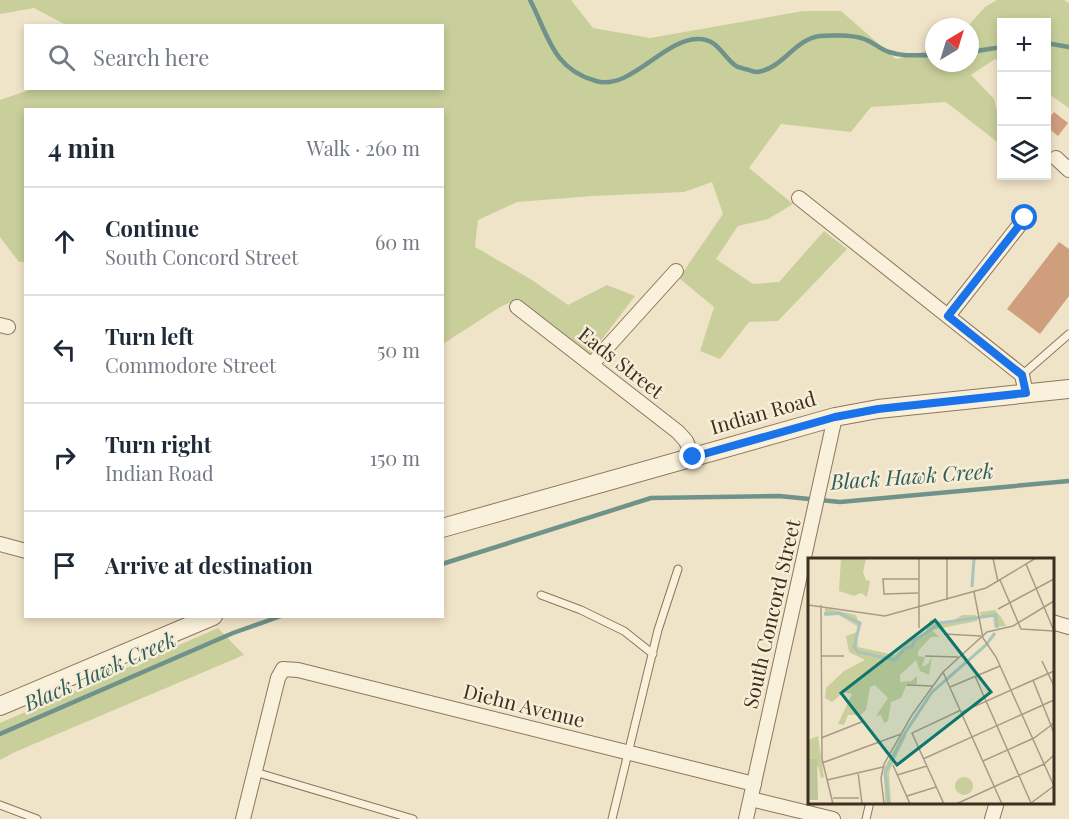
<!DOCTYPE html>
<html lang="en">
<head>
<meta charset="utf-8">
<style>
	:root { --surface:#fff; --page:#f6f6f7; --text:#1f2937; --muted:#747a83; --line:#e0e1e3 }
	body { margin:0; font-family:"Playfair Display",serif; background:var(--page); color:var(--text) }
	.controls { position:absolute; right:18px; top:18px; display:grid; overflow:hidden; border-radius:0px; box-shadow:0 3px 9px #0003 }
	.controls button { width:54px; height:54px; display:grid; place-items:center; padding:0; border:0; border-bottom:2px solid var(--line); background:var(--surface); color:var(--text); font:30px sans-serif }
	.compass { position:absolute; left:925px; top:18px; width:54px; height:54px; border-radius:50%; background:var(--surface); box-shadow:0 3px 9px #0003; rotate:38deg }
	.stop { position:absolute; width:18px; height:18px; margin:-14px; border:4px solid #1a73e8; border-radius:50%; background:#fff }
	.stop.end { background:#1a73e8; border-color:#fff; box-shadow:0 2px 6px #0008 }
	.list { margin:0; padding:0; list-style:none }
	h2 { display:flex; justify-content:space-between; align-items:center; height:78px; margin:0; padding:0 24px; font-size:26px }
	h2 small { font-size:20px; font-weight:400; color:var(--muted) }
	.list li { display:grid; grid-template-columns:39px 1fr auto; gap:18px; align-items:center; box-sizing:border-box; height:108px; padding:0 24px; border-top:2px solid var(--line) }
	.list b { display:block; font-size:22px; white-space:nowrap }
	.list p { margin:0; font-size:20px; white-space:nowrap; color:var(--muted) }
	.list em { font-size:20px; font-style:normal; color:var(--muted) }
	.icon { flex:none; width:33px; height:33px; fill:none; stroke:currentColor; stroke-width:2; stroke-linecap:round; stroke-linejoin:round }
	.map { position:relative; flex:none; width:1069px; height:819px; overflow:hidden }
	.search { position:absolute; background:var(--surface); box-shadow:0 3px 9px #0003; left:24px; top:24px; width:420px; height:66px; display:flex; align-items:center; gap:15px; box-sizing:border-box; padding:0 21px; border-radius:0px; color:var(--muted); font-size:22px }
	.panel { position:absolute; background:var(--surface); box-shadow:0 3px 9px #0003; left:24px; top:108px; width:420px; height:510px; border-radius:0px }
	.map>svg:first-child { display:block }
	.green { fill:#c9cf9b }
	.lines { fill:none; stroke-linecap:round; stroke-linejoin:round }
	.stream { stroke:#6f938a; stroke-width:4.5 }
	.building { fill:#cf9f7d }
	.service-casing { stroke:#8d765c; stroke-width:9 }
	.minor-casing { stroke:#8d765c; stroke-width:16 }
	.tertiary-casing { stroke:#8d765c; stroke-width:20 }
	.service { stroke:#faf1dc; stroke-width:7 }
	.minor { stroke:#faf1dc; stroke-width:14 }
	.tertiary { stroke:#faf1dc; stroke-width:18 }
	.route { stroke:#1a73e8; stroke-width:8 }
	.labels { text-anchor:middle; stroke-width:5; stroke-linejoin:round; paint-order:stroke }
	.street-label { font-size:20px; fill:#3d2e20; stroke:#f7eed8 }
	.water-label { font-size:21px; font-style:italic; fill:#2f5d5a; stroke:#f7eed8 }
	.inset-river { fill:none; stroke:#a9c4bc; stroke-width:3 }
	.inset-road { fill:none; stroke:#a89b85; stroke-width:1.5 }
	.view { fill:#0f766e; fill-opacity:0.15; stroke:#0f766e; stroke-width:3 }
	.inset-edge { fill:none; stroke:#3d2e20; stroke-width:3 }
</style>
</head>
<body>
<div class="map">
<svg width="1069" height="819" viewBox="0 0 1069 819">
	<rect width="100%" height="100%" fill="#f0e4c8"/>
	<g class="green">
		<path d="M0 0H571L593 28 650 38 803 11H841L896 59 934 49V63H970V27H967L985 7 997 0H1064L1069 3V108L1047 93 1046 22H1002L1001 63 995 59 971 75 994 99 1001 129V145L946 102 871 107 851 132 781 124 749 168 793 204 768 219 738 226 716 259 753 284 779 282 824 231 847 249 778 321 749 322 720 359 700 351 714 307 679 278 723 214 712 182 684 192 593 196 517 202 478 220 475 247 532 280 568 305 607 285 635 296 590 355 518 299 500 307 443 344 442 110H26L25 262H19L0 237V100L35 88H442V26L66 25 34 8 0 14Z"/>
		<path d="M218 628 244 655 15 752 0 760V723Z"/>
	</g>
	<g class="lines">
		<g class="stream">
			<path d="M530 0C548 34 552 69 596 81 630 91 663 40 697 39 718 38 722 56 736 66 740 68 745 69 749 70 751 71 756 72 758 72 783 68 795 39 820 36 829 35 852 35 861 38 871 40 879 49 889 52 904 57 918 55 934 55"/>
			<path d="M1046 43 1069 47"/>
			<path d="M970 52 1002 47"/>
			<path d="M442 564 651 498 779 496 840 502 1069 481"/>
			<path d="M0 734 233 633 281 616"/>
		</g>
	</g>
	<g class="building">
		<path d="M1054 112 1068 123 1058 136 1047 127V121Z"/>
		<path d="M1059 242 1069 249V296L1040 334 1007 309Z"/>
	</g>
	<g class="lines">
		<defs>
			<g id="service">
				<path d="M1022 375 1069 334"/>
				<path d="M541 595 581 610 624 631 653 654"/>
				<path d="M255 772 413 819"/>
				<path d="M0 805 37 819"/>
				<path d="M612 819 658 630 678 569"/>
				<path d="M866 819 870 802"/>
			</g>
			<g id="minor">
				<path d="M1056 158 1069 170"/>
				<path d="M799 198 1022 375 1026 393"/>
				<path d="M517 307 678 432 686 441 693 457"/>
				<path d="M948 316 1025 218"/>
				<path d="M0 325 8 327"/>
				<path d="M592 364 676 271"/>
				<path d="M0 544 26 551"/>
				<path d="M1052 622 1069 627"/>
				<path d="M751 799 833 819"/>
				<path d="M243 819 278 678 283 669 298 670 754 784"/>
				<path d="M746 819 835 417"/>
				<path d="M992 819 997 802"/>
			</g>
			<g id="tertiary">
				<path d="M442 528 835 417 878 409 1069 389"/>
				<path d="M0 706 213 616"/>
			</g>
		</defs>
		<use href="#service" class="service-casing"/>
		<use href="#minor" class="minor-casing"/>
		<use href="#tertiary" class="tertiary-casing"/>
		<use href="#service" class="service"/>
		<use href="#minor" class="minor"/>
		<use href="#tertiary" class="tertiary"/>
	</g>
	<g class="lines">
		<path class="route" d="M693 457 835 417 878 409 1026 393 1022 375 948 316 1025 218"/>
	</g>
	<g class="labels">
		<g class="street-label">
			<text transform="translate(621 363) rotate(38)" y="7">Eads Street</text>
			<text transform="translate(763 413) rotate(-16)" y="7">Indian Road</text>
			<text transform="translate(772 614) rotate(-77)" y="7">South Concord Street</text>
			<text transform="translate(524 706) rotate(14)" y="7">Diehn Avenue</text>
		</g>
		<g class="water-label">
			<text transform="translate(912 477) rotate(-4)" y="7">Black Hawk Creek</text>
			<text transform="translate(100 672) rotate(-24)" y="7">Black Hawk Creek</text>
		</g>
	</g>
	<g transform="translate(808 558)">
		<rect width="246" height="246" fill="#f0e4c8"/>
		<path d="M33 0H58L55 14 58 22 62 23 59 39 53 35 46 38 31 33ZM17 50 48 57 52 70 31 57 17 58ZM187 52 193 59 198 68 186 69 185 59 173 60 172 54ZM154 57H168L169 63 124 72 131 79H123L110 93V98L117 99 114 109 120 106 124 99 121 117 112 113 108 102 92 117V124L103 123 109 118V126L98 128 93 140 83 144 80 163 76 165 73 157 68 158 80 140 67 127 62 129 58 152 52 157H40L36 167 30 166 44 136 36 134 24 144 17 140 18 130 36 113 57 102 41 94 38 78 49 74 50 89 87 97 107 78 116 79 122 62 143 64ZM95 175 99 176 81 214 83 246H77L76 210ZM10 178 16 219 13 220 10 208 0 206V182ZM147 228a9 9 0 1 1 18 0a9 9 0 1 1-18 0Z" fill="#c9cf9b"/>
		<path d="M0 201H9L10 242H0Z" fill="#bfc49a"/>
		<path class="inset-river" d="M164 29 166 0M16 56 31 55 52 65 46 89 50 94 87 102 97 90 104 89 107 82 133 65 188 57 189 70M81 246 77 215 97 175 124 134 178 87 187 75"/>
		<path class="inset-road" d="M111 0V70M139 0V42M185 0 190 24M218 6 246 73M192 22 213 71 246 73M166 34 175 80 188 99 246 228M110 35 76 36 75 21H111M0 47 77 58 178 30 228 0M13 47 14 201 25 246M190 51 246 21M136 76 173 78M13 98H36M117 98 150 99M234 103 246 128M135 114 194 246M167 118 223 245M225 122 246 175M99 127 125 128M142 129 192 108M154 154 246 113M13 180 56 163M115 201 246 142M175 203 226 180 246 165M14 205 93 176M85 207 102 246M50 214 54 246M89 217 119 208M19 222 75 209M99 238 128 229M25 240H51M223 245 246 228M76 246 73 220 76 206 104 157 135 114 179 74 205 68 246 43M136 246 104 175 153 152M148 246 236 206 246 197"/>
		<path class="view" d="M127 62 183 134 89 207 33 135Z"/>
		<rect width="246" height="246" class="inset-edge"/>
	</g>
</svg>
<div class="controls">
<button>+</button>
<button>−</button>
<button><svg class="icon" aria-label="layers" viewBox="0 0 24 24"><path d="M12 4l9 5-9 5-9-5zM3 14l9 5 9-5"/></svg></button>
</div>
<svg class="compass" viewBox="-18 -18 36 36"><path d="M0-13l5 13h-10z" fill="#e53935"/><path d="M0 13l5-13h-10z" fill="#747a83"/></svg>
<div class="stop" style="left:1025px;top:218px"></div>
<div class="stop end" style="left:693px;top:457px"></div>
<div class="search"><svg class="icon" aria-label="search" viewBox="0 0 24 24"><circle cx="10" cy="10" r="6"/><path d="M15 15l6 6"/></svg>Search here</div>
<section class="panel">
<h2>4 min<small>Walk · 260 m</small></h2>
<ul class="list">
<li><svg class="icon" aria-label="ahead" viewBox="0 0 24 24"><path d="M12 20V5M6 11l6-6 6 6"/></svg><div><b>Continue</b><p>South Concord Street</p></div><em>60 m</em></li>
<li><svg class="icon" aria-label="left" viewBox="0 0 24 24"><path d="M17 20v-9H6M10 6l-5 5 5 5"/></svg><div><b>Turn left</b><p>Commodore Street</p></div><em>50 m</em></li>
<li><svg class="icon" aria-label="right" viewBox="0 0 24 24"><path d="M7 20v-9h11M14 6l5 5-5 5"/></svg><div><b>Turn right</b><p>Indian Road</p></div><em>150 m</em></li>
<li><svg class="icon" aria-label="arrive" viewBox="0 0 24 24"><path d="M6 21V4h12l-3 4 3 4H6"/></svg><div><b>Arrive at destination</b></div></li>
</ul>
</section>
</div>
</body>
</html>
